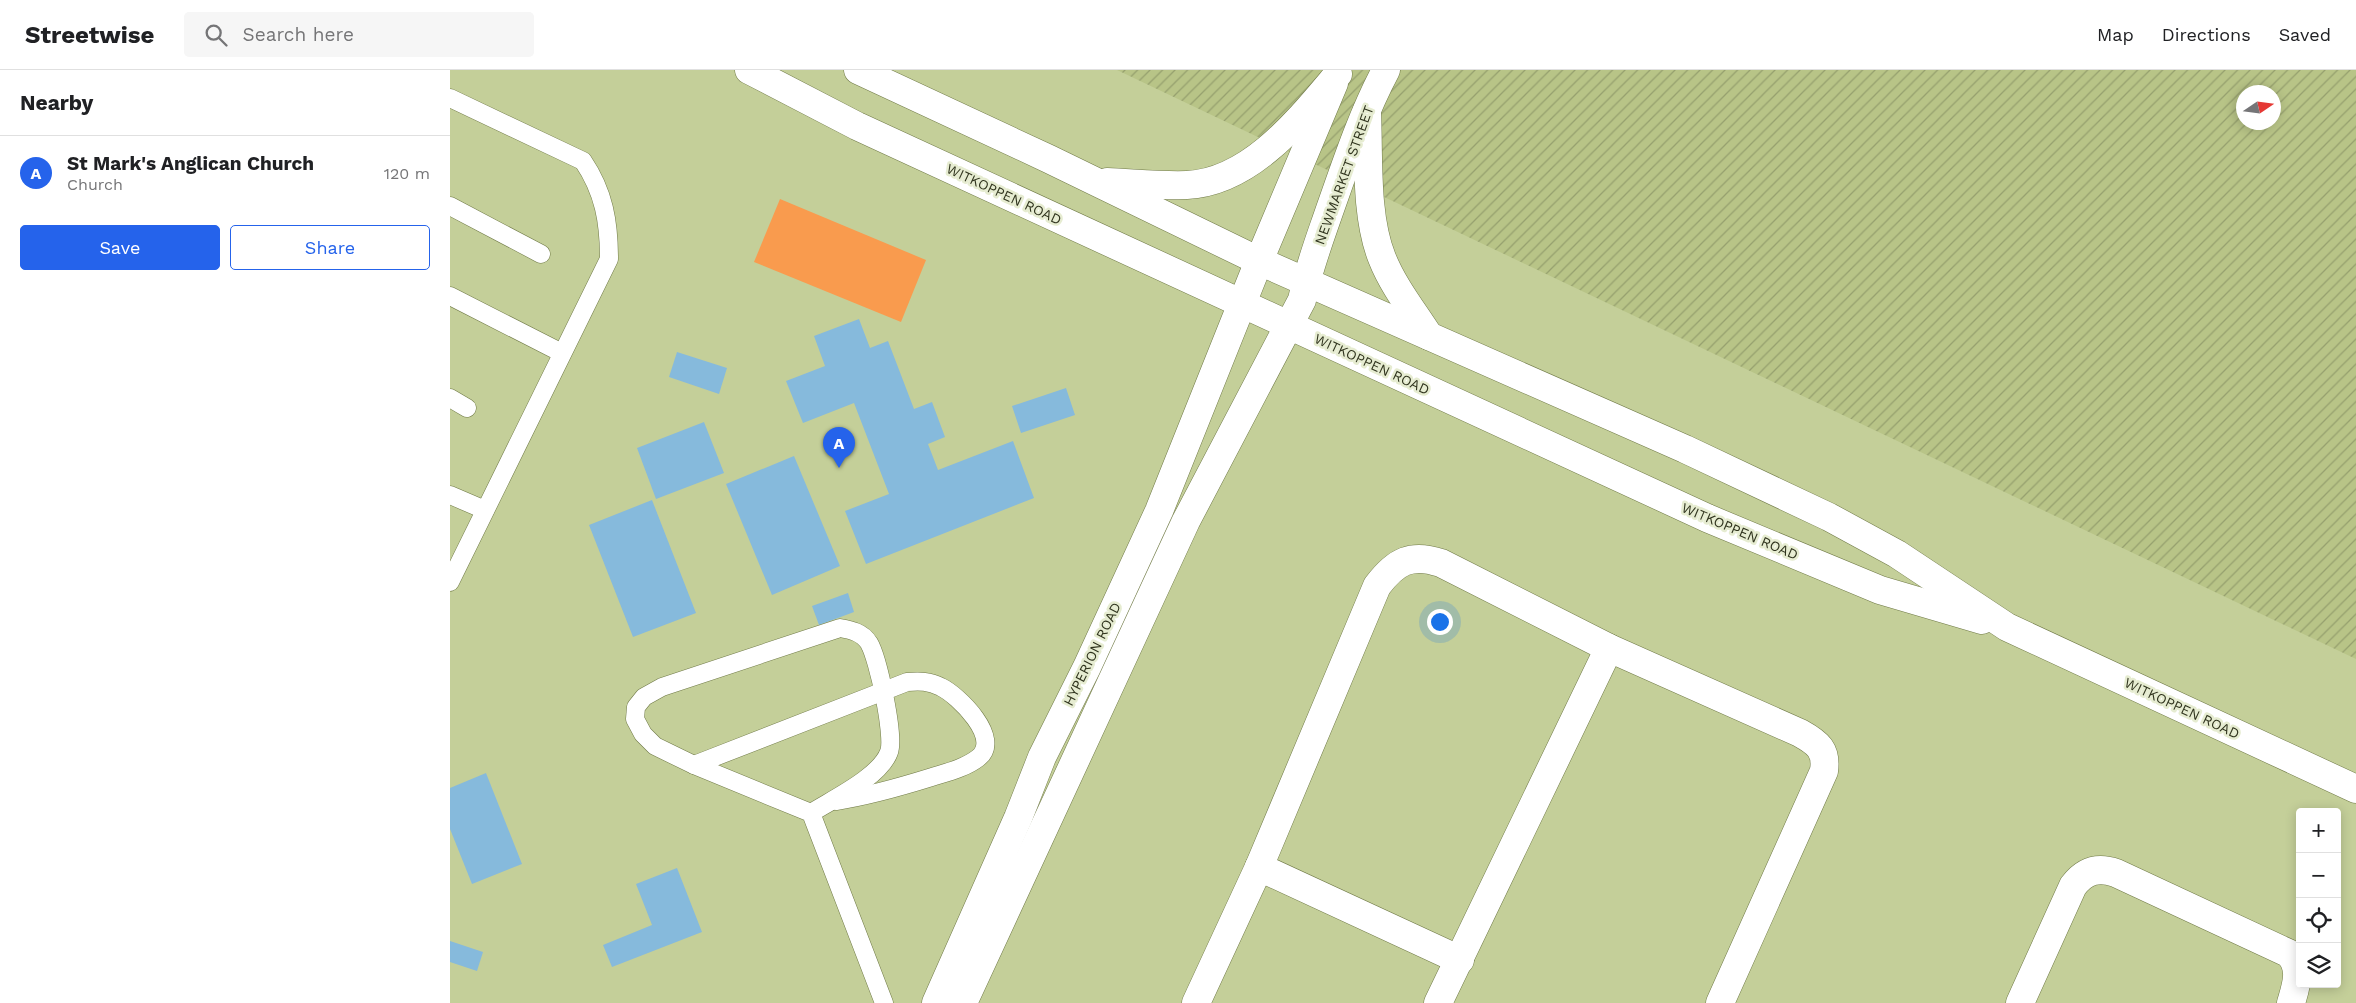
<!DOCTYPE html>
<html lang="en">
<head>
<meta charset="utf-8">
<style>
	:root { --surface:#fff; --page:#f6f6f6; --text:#202124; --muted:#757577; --line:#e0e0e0; --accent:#2563eb }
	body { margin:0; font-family:"Work Sans",sans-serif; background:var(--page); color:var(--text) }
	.controls { position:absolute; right:15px; bottom:15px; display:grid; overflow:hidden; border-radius:5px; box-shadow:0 2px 12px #0003 }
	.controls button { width:45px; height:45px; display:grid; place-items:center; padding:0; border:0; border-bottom:1px solid var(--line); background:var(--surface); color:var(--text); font:25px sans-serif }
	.compass { position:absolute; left:1786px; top:15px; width:45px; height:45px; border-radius:50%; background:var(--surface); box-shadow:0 2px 12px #0003; rotate:77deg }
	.you { position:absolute; left:989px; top:551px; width:18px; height:18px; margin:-12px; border:4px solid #fff; border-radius:50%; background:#1a73e8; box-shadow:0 0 0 8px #1a73e833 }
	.badge { display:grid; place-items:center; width:32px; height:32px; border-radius:50%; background:var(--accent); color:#fff; font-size:16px; font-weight:700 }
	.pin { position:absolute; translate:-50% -41px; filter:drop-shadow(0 1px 2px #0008) }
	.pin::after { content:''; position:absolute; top:26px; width:18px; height:15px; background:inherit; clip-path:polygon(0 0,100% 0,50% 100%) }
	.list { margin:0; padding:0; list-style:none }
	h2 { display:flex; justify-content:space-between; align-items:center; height:65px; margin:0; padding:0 20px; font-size:21px }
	h2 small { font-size:16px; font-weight:400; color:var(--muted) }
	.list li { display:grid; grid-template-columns:32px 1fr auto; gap:15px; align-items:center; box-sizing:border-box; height:75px; padding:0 20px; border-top:1px solid var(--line) }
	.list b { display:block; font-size:19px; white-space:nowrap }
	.list p { margin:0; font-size:16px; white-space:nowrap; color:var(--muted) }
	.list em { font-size:16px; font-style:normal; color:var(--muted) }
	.actions { display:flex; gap:10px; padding:15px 20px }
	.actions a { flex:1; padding:11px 0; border:1px solid var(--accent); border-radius:5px; text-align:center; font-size:18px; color:var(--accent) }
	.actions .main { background:var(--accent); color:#fff }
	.icon { flex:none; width:28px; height:28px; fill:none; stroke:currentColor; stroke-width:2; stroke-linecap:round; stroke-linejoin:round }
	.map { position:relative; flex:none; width:1906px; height:933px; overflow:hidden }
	header { display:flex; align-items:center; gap:30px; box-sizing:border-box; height:70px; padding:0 25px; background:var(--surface); border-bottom:1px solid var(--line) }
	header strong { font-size:24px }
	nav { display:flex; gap:28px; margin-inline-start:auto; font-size:18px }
	.search { width:350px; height:45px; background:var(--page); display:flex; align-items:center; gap:12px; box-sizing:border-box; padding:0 18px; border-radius:5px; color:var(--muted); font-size:19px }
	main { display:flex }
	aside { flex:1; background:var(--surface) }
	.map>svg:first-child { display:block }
	.industrial { fill:url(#industrial-furrows); fill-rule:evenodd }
	.green { fill:#f99b4e }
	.building { fill:#86badc }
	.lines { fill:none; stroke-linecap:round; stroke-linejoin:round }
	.lane-casing { stroke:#707a47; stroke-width:19 }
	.street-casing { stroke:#707a47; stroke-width:29 }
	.secondary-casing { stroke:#707a47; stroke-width:29 }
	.lane { stroke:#fff; stroke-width:18 }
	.street { stroke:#fff; stroke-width:28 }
	.secondary { stroke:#fff; stroke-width:28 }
	.labels { text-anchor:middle; stroke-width:5; stroke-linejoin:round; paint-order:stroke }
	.street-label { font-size:14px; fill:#2f331d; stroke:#e6ecd1 }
</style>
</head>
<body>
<header>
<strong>Streetwise</strong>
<div class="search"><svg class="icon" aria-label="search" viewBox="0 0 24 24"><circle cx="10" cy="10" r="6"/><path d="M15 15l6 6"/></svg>Search here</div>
<nav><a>Map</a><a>Directions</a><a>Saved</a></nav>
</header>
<main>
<aside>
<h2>Nearby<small></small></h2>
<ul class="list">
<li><span class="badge">A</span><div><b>St Mark's Anglican Church</b><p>Church</p></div><em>120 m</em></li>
</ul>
<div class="actions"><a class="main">Save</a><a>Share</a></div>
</aside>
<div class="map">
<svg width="1906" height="933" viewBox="0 0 1906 933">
	<defs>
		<pattern id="industrial-furrows" width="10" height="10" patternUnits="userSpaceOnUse" patternTransform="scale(1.25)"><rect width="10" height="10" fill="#b8c487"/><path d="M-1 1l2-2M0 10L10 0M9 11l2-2" fill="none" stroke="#96a06e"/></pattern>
	</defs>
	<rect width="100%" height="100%" fill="#c4cf99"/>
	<path class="industrial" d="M667 0H1906V589ZM1794 22H1824V52H1794Z"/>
	<path class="green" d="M330 129 476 190 451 252 304 192Z"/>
	<g class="building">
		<path d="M409 249 420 278 438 271 464 339 482 332 495 367 478 374 488 400 563 371 584 428 416 494 395 441 439 424 404 333 353 353 336 311 375 296 364 266Z"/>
		<path d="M227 282 277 298 269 324 219 307Z"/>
		<path d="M616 318 625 345 571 363 562 336Z"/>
		<path d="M254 352 274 403 206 429 187 378Z"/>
		<path d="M344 386 390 496 322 525 276 414Z"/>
		<path d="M202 430 246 543 183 567 139 455Z"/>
		<path d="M398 523 404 542 369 555 362 536Z"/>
		<path d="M36 703 72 794 22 814 0 759V718Z"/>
		<path d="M227 798 252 862 162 897 153 875 202 855 186 814Z"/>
		<path d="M0 871 33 882 27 901 0 892Z"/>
	</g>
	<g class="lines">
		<defs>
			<g id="lane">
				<path d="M0 28 133 91C154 122 159 152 159 189L0 512"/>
				<path d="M0 136 91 184"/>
				<path d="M0 226 112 283"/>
				<path d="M0 328 17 338"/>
				<path d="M0 425 35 440"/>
				<path d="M244 695 457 612C470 611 479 611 491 617 508 625 553 669 528 688 515 698 498 702 482 707 450 717 419 726 386 731"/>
				<path d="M361 743C383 729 430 707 439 682 445 667 428 588 419 573 412 562 401 560 390 558L212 617 194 627 186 637 185 649 193 664 205 676 244 695 361 743 434 933"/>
			</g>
			<g id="street">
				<path d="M809 797 1010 890"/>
				<path d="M486 933 568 748 592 687 637 597 709 441 809 191 884 13"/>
				<path d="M513 933 736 451 852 230C858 200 869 171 879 142 896 94 912 45 936 0"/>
				<path d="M746 933 809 797 927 516C946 491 961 483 991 493L1159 578 1350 663C1368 673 1377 680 1374 701L1270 933"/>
				<path d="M988 933 1159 578"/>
				<path d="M1570 933 1623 816C1635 800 1649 797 1666 803L1838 883C1853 897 1846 916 1841 933"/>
			</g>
			<g id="secondary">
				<path d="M299 0 407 56 1257 448 1430 520 1532 550"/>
				<path d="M408 0 599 89 809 191 1235 379 1379 447 1447 484 1557 557 1906 719"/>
				<path d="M917 41C919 86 915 146 932 188 943 216 963 241 979 266"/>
				<path d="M657 112C683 113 711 116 737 115 801 112 850 49 888 4"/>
			</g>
		</defs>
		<use href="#lane" class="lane-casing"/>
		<use href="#street" class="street-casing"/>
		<use href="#secondary" class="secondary-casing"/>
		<use href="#lane" class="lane"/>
		<use href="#street" class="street"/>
		<use href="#secondary" class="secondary"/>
	</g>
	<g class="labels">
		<g class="street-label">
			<text transform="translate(894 105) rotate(-70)" y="5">NEWMARKET STREET</text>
			<text transform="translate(554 124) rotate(25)" y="5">WITKOPPEN ROAD</text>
			<text transform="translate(922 294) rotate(25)" y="5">WITKOPPEN ROAD</text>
			<text transform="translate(1290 461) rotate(23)" y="5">WITKOPPEN ROAD</text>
			<text transform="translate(642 584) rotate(-64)" y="5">HYPERION ROAD</text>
			<text transform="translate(1732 638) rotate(25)" y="5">WITKOPPEN ROAD</text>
		</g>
	</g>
</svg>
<div class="controls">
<button>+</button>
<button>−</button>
<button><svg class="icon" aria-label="locate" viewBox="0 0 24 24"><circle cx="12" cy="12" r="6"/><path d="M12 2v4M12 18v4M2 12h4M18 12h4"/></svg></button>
<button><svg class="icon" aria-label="layers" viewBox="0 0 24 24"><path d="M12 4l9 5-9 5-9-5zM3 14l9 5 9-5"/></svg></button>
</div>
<svg class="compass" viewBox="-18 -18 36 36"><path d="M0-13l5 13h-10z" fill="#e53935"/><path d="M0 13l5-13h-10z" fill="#757577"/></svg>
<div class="you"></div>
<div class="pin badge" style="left:389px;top:398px">A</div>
</div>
</main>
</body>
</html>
